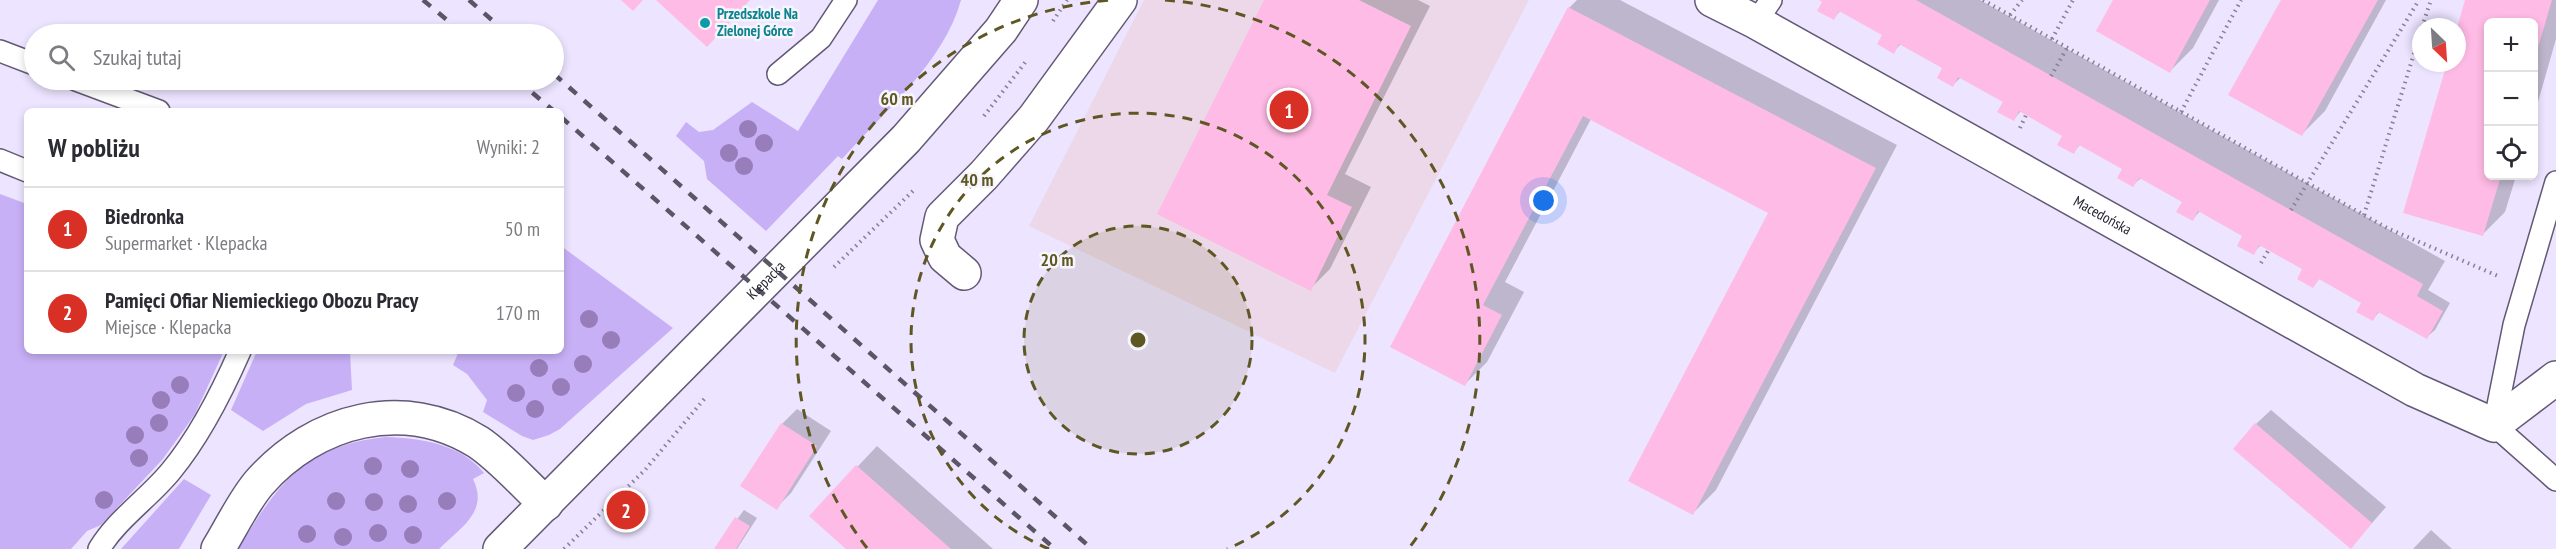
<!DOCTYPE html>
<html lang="pl">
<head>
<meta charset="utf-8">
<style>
	:root { --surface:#fff; --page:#f2f2f3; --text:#2b2b33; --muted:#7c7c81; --line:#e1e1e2; --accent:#d93025 }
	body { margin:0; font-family:"PT Sans Narrow",sans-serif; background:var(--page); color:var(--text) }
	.controls { position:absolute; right:18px; top:18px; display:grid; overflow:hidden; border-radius:9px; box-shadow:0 3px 9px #0003 }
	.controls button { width:54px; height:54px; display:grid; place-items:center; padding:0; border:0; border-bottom:2px solid var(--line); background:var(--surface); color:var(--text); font:30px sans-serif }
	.compass { position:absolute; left:2412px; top:18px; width:54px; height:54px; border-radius:50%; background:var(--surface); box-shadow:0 3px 9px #0003; rotate:155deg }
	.you { position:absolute; left:1544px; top:201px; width:21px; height:21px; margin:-15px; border:4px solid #fff; border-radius:50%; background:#1a73e8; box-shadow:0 0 0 9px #1a73e833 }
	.badge { display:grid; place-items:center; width:39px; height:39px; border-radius:50%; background:var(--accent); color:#fff; font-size:20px; font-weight:700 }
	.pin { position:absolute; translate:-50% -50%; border:3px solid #fff; box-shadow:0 2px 6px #0006 }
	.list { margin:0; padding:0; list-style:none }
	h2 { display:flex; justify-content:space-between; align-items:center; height:78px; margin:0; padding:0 24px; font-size:26px }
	h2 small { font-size:20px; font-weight:400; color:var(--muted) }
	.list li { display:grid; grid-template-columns:39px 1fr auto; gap:18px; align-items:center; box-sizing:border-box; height:84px; padding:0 24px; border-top:2px solid var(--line) }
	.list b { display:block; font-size:22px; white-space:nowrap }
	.list p { margin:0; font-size:20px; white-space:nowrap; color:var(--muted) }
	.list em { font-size:20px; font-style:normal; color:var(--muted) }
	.icon { flex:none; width:33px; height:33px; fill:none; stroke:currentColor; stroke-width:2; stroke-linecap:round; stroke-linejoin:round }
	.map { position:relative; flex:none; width:2556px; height:549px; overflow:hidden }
	.search { position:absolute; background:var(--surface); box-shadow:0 3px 9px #0003; left:24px; top:24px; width:540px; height:66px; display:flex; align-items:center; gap:15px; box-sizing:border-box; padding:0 21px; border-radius:33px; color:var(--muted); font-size:22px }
	.panel { position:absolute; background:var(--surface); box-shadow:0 3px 9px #0003; left:24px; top:108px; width:540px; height:246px; border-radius:9px }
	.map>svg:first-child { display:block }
	.commercial { fill:#ecd8e8 }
	.green { fill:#c8b0f6 }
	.shadow { fill:#0003 }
	.building { fill:#febbe5 }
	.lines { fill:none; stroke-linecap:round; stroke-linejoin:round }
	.lane-casing { stroke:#635975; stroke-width:24 }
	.street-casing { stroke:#635975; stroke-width:36 }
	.secondary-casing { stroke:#635975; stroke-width:36 }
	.path { stroke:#878094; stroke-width:4; stroke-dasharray:1.5 4.5; stroke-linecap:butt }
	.lane { stroke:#fff; stroke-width:21 }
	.street { stroke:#fff; stroke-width:33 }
	.secondary { stroke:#fff; stroke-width:33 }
	.rail { stroke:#5b5666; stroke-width:4.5; stroke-dasharray:10 10; stroke-linecap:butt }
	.tree { fill:#987dbb }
	.ring { fill:none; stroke:#5e5723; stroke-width:3; stroke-dasharray:10 8 }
	.culture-dot { fill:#0f9aa8; stroke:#f7f5fc; stroke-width:2 }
	.labels { text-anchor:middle; stroke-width:5; stroke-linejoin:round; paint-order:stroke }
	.culture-label { font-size:15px; font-weight:bold; fill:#0d838f; stroke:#f7f5fc; text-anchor:start }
	.street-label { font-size:15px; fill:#27232f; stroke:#f7f5fc }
	.centre { fill:#5e5723; stroke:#f7f5fc; stroke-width:3 }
	.ring-label { font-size:18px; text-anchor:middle; font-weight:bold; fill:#5e5723; stroke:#f7f5fc; stroke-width:5; stroke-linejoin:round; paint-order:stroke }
</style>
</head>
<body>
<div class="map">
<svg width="2556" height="549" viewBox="0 0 2556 549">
	<rect width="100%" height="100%" fill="#ede4ff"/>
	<path class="commercial" d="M1144 0H1529L1335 373 1029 226Z"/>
	<g class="green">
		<path d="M878 0H961C944 62 884 112 842 159L838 156 766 231 707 179 704 161 676 136 686 122 699 132 713 130 752 102 798 131Z"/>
		<path d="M0 194 27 204V351H224L195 414 178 438 162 460 101 525 87 531 71 549H0Z"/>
		<path d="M561 246 673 328 560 429 549 435 533 440 522 436 483 412 487 400 467 374 453 365 459 351H561Z"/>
		<path d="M257 351H350L352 390 306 404 263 431 231 410Z"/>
		<path d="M386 437C421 438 461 444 484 473L473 479C489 512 461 527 439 549H238C278 484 304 445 386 437Z"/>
		<path d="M184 479 211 495 179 549H121Z"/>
	</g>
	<g class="shadow">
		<path d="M1266 0H1418L1430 6 1345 174 1371 187 1330 269 1310 289Z"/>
		<path d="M1577 0H1620L1897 145 1716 490 1693 513 1770 213 1591 119 1505 282 1524 292 1487 362 1464 385 1392 346 1569 8Z"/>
		<path d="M1822 0H1980L2445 261 2428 290 2450 303 2435 330 2427 337 2380 311 2373 319 2363 302 2320 278 2313 286 2304 269 2261 245 2253 253 2244 235 2200 211 2193 219 2184 202 2141 178 2133 185 2124 168 2081 144 2073 152 2064 135 2021 111 2014 119 2005 102 1961 77 1953 85 1944 68 1901 44 1893 52 1884 34 1841 10 1834 18Z"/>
		<path d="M2115 0H2219L2193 48 2170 71Z"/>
		<path d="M2283 0H2386L2325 111 2302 134Z"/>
		<path d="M2467 0H2556V39L2534 116V22H2488V176H2516L2505 212 2482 235 2448 63H2457V33Z"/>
		<path d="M797 409 831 431 791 493 776 508 782 424Z"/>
		<path d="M2271 410 2386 507 2351 547 2256 424Z"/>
		<path d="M877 446 993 549H848L811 516Z"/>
		<path d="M744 510 757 518 737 549H715Z"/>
		<path d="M2431 530 2452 549H2413Z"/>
	</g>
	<g class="building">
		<path d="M621 0H643L633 11Z"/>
		<path d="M656 0H750L707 47Z"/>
		<path d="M1264 0H1359L1411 26 1327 195 1352 207 1311 291 1157 214Z"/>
		<path d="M1819 0H1916L2423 284 2417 296 2443 311 2427 339 2378 312 2373 321 2356 312 2361 303 2319 279 2313 288 2297 279 2302 269 2259 245 2254 255 2237 246 2242 236 2198 211 2193 221 2176 212 2182 202 2145 181 2139 178 2133 187 2117 178 2122 169 2079 145 2074 154 2057 145 2062 136 2019 111 2014 121 1997 112 2003 102 1958 77 1953 87 1937 78 1942 68 1899 44 1894 54 1877 44 1882 35 1839 11 1834 20 1817 11 1822 2Z"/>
		<path d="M2113 0H2210L2170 73 2096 31Z"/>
		<path d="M2281 0H2378L2302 136 2228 95Z"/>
		<path d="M2465 0H2552L2534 61V22H2488V176H2501L2483 236 2403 213 2447 63H2457V28Z"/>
		<path d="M1568 7 1876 168 1693 515 1628 481 1768 213 1583 116 1483 305 1502 315 1465 386 1390 347Z"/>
		<path d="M781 423 817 446 777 510 740 486Z"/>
		<path d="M2255 423 2372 523 2351 549 2233 449Z"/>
		<path d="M856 465 951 549H846L809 516Z"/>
		<path d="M735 517 750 526 736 549H714Z"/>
	</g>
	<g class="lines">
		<defs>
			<g id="lane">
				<path d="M1756 22 1771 0"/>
				<path d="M0 51 34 64"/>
				<path d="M778 74 821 38 846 0"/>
				<path d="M76 80 159 111"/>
				<path d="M0 160 27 171"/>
				<path d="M2556 182 2514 325 2494 425 2556 480"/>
				<path d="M99 549C118 518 149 498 171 471 200 436 222 392 240 351"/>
			</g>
			<g id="street">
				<path id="s1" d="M1712 0 1756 22 2415 390 2494 425 2556 378"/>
				<path d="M964 273 945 257 937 240 942 217 984 175 1034 118 1120 0"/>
				<path d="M218 549C231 528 243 502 259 483 315 419 404 396 478 442 502 458 524 484 546 504"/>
			</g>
			<g id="secondary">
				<path id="s2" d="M500 549 906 139 1001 30 1021 0"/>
			</g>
		</defs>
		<use href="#lane" class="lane-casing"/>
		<use href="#street" class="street-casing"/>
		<use href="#secondary" class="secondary-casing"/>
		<g class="path">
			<path d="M1983 0 2387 228 2498 276"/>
			<path d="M2010 15 2022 0"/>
			<path d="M1053 21 1067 0"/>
			<path d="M2422 27 2431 0"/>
			<path d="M2052 39 2073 0"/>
			<path d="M2051 76 2067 48"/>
			<path d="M2181 112 2241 0"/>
			<path d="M984 116 1027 60"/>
			<path d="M2020 128 2026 115"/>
			<path d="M2291 210 2419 0"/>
			<path d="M2364 215 2421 31"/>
			<path d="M2261 263 2268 251"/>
			<path d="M834 267 915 189"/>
			<path d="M564 549 645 470 705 398"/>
		</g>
		<use href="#lane" class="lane"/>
		<use href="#street" class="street"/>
		<use href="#secondary" class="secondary"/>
		<g class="rail">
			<path d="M423 0 464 34"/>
			<path d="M469 0 508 34"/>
			<path d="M554 74 1092 549"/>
			<path d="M517 80 554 111"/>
			<path d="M561 117 1055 549"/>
		</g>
	</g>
	<g class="tree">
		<circle cx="748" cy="129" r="9"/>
		<circle cx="764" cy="143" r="9"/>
		<circle cx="729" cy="153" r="9"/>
		<circle cx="744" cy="166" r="9"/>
		<circle cx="589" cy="319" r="9"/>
		<circle cx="611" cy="340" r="9"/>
		<circle cx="583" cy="364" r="9"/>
		<circle cx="539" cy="368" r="9"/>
		<circle cx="180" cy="385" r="9"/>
		<circle cx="561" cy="387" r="9"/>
		<circle cx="516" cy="393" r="9"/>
		<circle cx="161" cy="400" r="9"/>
		<circle cx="535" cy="409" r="9"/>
		<circle cx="159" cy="423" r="9"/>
		<circle cx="135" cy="435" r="9"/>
		<circle cx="139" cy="458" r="9"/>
		<circle cx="373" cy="466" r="9"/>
		<circle cx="410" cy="469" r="9"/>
		<circle cx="104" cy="500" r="9"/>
		<circle cx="336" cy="501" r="9"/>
		<circle cx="447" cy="501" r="9"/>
		<circle cx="374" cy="502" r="9"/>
		<circle cx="408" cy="504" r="9"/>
		<circle cx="378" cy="533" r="9"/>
		<circle cx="307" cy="534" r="9"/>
		<circle cx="413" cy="535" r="9"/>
		<circle cx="343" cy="537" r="9"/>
	</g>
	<circle cx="1138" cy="340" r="114" fill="#5e5723" fill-opacity=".12"/>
	<g class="ring">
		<circle cx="1138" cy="340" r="114"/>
		<path d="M1049 549A227 227 0 1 1 1227 549"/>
		<path d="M867 548A341 341 0 0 1 1111 0M1165 0A341 341 0 0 1 1409 548"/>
	</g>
	<circle class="culture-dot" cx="705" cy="23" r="6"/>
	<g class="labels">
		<g class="culture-label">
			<text x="717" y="19">Przedszkole Na<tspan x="717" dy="17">Zielonej Górce</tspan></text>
		</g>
		<g class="street-label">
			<text dy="5" stroke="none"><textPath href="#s1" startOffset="446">Macedońska</textPath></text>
			<text dy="5" stroke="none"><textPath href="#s2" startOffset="378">Klepacka</textPath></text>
		</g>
	</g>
	<circle cx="1138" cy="340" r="9" class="centre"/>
	<g class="ring-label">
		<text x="897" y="105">60 m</text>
		<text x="977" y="186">40 m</text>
		<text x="1057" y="266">20 m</text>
	</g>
</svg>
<div class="controls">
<button>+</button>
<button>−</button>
<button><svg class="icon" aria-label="locate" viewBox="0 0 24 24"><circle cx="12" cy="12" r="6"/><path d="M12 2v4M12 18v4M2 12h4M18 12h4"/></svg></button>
</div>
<svg class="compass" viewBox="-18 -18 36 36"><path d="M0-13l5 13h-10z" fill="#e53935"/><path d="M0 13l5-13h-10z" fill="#7c7c81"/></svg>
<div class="you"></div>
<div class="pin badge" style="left:1289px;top:110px">1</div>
<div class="pin badge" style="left:626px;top:510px">2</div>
<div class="search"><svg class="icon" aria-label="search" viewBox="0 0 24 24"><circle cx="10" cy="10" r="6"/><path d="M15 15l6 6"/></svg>Szukaj tutaj</div>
<section class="panel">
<h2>W pobliżu<small>Wyniki: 2</small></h2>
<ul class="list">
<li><span class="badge">1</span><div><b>Biedronka</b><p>Supermarket · Klepacka</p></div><em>50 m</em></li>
<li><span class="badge">2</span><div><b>Pamięci Ofiar Niemieckiego Obozu Pracy</b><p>Miejsce · Klepacka</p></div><em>170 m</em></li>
</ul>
</section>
</div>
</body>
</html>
